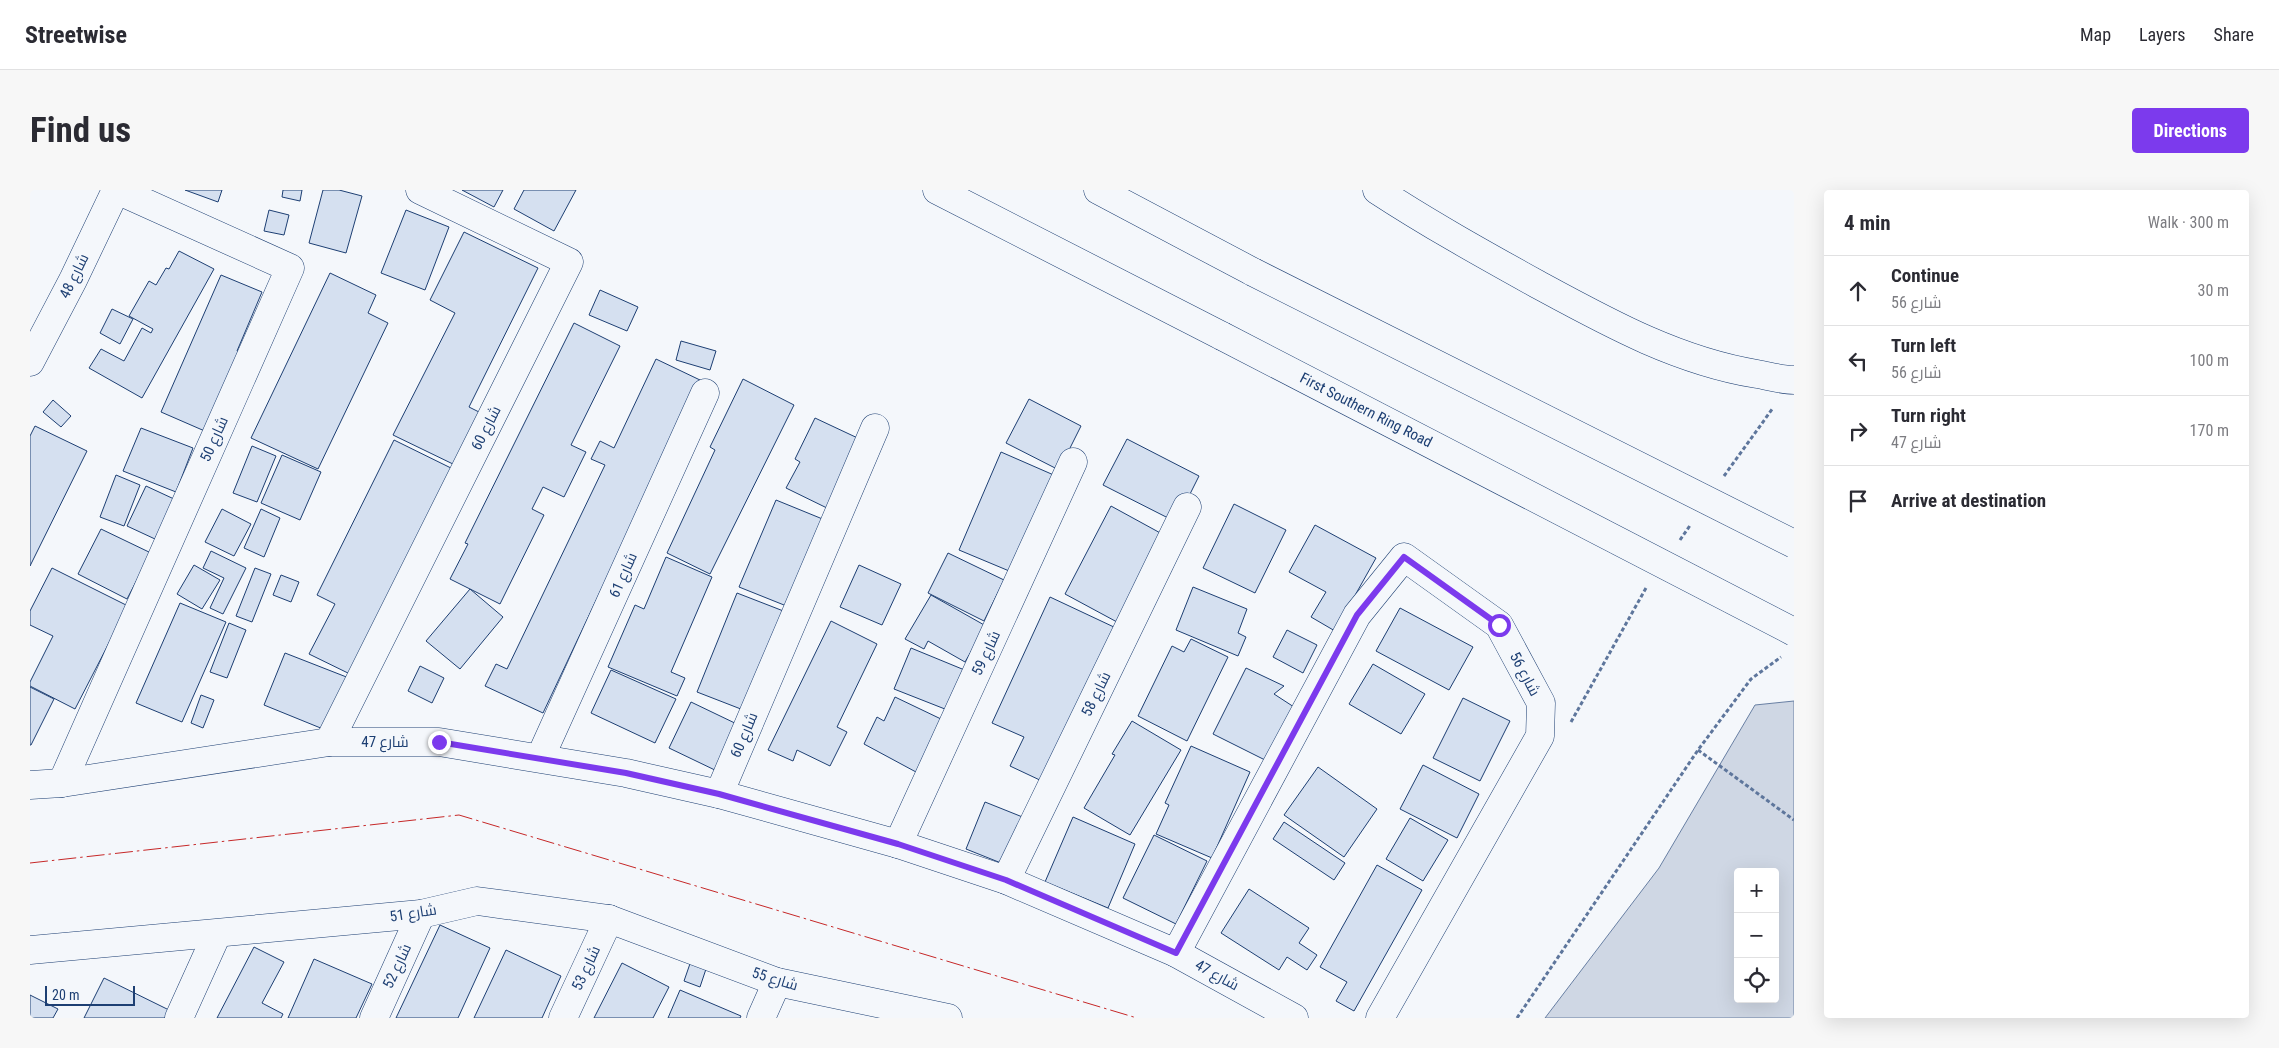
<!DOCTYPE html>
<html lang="en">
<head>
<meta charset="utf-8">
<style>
	:root { --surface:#fff; --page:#f7f7f7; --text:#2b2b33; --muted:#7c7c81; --line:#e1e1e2; --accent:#7c3aed }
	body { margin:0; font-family:"Roboto Condensed",Cairo,sans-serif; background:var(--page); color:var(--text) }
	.controls { position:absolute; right:15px; bottom:15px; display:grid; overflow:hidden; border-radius:5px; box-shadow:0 5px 20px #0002 }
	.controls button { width:45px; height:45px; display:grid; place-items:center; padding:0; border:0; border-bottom:1px solid var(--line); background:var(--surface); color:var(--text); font:25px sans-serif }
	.scale { position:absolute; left:15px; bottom:12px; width:90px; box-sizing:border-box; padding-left:5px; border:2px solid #1d3f73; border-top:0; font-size:14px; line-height:18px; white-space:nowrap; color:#1d3f73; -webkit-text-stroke:4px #f4f7fb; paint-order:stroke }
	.stop { position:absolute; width:15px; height:15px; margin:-11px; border:4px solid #7c3aed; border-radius:50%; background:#fff }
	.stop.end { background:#7c3aed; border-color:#fff; box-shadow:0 1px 5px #0008 }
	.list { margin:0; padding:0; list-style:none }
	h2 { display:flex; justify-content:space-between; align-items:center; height:65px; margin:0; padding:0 20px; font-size:21px }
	h2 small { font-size:16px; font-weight:400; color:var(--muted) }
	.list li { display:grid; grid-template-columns:32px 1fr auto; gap:15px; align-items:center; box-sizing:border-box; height:70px; padding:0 20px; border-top:1px solid var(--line) }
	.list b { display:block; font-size:19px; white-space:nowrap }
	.list p { margin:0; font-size:16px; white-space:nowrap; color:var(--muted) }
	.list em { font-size:16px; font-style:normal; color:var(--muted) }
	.icon { flex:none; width:28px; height:28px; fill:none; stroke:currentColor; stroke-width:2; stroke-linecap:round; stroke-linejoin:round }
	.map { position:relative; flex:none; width:1764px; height:828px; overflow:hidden; border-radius:5px }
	header { display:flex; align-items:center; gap:30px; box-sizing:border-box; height:70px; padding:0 25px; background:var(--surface); border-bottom:1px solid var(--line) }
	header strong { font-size:24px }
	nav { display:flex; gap:28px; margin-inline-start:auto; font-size:18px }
	.intro { display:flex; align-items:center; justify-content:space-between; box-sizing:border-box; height:120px; padding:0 30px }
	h1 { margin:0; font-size:35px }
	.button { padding:12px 22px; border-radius:5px; background:var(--accent); color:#fff; font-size:18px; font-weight:700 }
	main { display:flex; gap:30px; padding:0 30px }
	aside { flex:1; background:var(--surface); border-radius:5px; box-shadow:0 5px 20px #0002 }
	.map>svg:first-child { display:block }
	.water { fill:#cfd7e4; stroke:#687fa3; fill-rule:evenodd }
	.building { fill:#d5e0f0; stroke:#1d3f73 }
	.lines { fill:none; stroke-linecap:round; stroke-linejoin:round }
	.minor-casing { stroke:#1d3f73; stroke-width:29 }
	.motorway-casing { stroke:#1d3f73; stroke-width:29 }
	.path { stroke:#5e769c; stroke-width:3; stroke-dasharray:4 2.5; stroke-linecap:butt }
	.minor { stroke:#f4f7fb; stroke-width:28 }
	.motorway { stroke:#f4f7fb; stroke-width:28 }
	.motorway-bridge-casing { stroke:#1d3f73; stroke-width:29; stroke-linecap:butt }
	.motorway-bridge { stroke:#f4f7fb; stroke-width:28 }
	.power { stroke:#c62828; stroke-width:1; stroke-dasharray:18 4 2.5 4; stroke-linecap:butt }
	.route { stroke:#7c3aed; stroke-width:6 }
	.labels { text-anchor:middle; stroke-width:4; stroke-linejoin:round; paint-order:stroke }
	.street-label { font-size:15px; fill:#1d3f73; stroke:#f4f7fb }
</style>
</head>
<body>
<header>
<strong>Streetwise</strong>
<nav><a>Map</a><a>Layers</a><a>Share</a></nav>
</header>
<div class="intro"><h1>Find us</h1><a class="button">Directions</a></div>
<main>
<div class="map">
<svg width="1764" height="828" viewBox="0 0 1764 828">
	<rect width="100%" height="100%" fill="#f4f7fb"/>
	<path class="water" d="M1764 511V828H1515L1629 678 1725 515ZM1708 682H1745V809H1708Z"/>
	<g class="building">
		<path d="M155 0H192L188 12Z"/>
		<path d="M253 0H272L270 11 252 7Z"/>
		<path d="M293 0H309L332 6 316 63 279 53Z"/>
		<path d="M432 0H473L464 17Z"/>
		<path d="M494 0H546L524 41 484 19Z"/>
		<path d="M239 20 259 25 254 45 234 41Z"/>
		<path d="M376 20 419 37 395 100 351 83Z"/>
		<path d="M434 42 508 78 439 217 451 223 425 275 363 245 425 123 400 110Z"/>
		<path d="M149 61 184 79 112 208 59 178 71 159 94 171 112 138 121 143 123 139 99 126 119 91 126 95 136 78 139 79Z"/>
		<path d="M300 83 346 105 338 123 358 133 288 279 221 248Z"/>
		<path d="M191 85 232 102 207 161 212 164 177 242 131 222Z"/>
		<path d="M570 100 608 117 597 141 559 125Z"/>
		<path d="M82 119 103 129 90 154 70 143Z"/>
		<path d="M544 133 590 156 541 255 556 262 534 307 513 297 502 319 514 325 470 414 420 389 438 354 435 353Z"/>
		<path d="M651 151 686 161 680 180 646 170Z"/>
		<path d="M626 169 670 190 513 523 455 496 466 474 477 479 575 275 561 269 570 251 584 258Z"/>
		<path d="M713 189 764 215 680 384 637 363 685 260 680 257Z"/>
		<path d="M999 209 1051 236 1029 280 976 253Z"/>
		<path d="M23 210 41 226 31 237 13 222Z"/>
		<path d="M785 228 834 251 799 319 756 298 770 272 765 269Z"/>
		<path d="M5 236 57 261 0 376V246Z"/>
		<path d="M111 238 163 258 146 302 93 281Z"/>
		<path d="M1097 249 1169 286 1146 332 1073 295Z"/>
		<path d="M364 250 425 280 322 485 279 464 305 414 287 405Z"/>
		<path d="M222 256 246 266 227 312 203 303Z"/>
		<path d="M971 262 1026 286 984 383 929 360Z"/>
		<path d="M252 265 291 282 270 330 231 313Z"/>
		<path d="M86 285 110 295 94 336 70 327Z"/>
		<path d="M116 296 144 309 125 349 97 336Z"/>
		<path d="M746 310 795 330 759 417 709 397Z"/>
		<path d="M1204 314 1256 340 1225 403 1173 378Z"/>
		<path d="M1081 316 1134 345 1087 432 1035 404Z"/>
		<path d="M192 319 221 334 204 366 175 352Z"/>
		<path d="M231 319 250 328 234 367 214 358Z"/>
		<path d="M1285 335 1346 368 1305 441 1281 427 1296 402 1259 382Z"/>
		<path d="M71 339 121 363 97 409 48 384Z"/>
		<path d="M181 361 216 378 193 424 180 418 194 388 173 378Z"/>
		<path d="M918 363 974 390 954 431 898 403Z"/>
		<path d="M636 367 682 387 641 482 655 488 647 506 578 477 605 415 614 419Z"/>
		<path d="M164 375 190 390 172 419 147 404Z"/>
		<path d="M829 375 871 394 852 435 810 417Z"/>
		<path d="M22 378 98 416 45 519 0 496V492L23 446 0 435V421Z"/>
		<path d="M225 378 241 384 222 432 206 426Z"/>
		<path d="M251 385 269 392 261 412 243 405Z"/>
		<path d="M1163 397 1217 419 1208 443 1216 447 1208 466 1146 440Z"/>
		<path d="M440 399 473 427 430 479 396 451Z"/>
		<path d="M707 403 756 422 716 521 667 502Z"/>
		<path d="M901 405 956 436 935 472 898 451 894 459 875 449Z"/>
		<path d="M1020 407 1086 438 1014 592 980 576 994 547 962 533Z"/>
		<path d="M150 413 196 432 152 532 106 513Z"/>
		<path d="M1370 418 1443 457 1419 500 1346 461Z"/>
		<path d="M801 431 847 454 807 537 817 542 800 576 767 560 763 571 738 560Z"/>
		<path d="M199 433 216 440 197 488 180 482Z"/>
		<path d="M1257 440 1287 455 1273 483 1243 467Z"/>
		<path d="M1161 449 1198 467 1157 551 1108 526 1142 456 1154 462Z"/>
		<path d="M881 458 937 481 920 521 864 499Z"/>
		<path d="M255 463 319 488 298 541 234 515Z"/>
		<path d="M1343 474 1395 504 1371 544 1319 514Z"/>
		<path d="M390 476 414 488 402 513 378 501Z"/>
		<path d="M1216 478 1254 496 1244 504 1264 517 1235 570 1183 544Z"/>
		<path d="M581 480 646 509 625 553 561 523Z"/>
		<path d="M0 497 24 509 1 555H0Z"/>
		<path d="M171 505 184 510 173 538 161 533Z"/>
		<path d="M865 507 911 529 886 582 834 554 847 527 854 531Z"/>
		<path d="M1433 508 1480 531 1450 591 1403 568Z"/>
		<path d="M661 512 711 536 689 582 639 558Z"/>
		<path d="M1102 531 1151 560 1100 645 1054 618 1085 565 1082 564Z"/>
		<path d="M1161 556 1220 582 1182 668 1126 644 1139 615 1135 613Z"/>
		<path d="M1393 575 1449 604 1427 648 1370 619Z"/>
		<path d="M1288 577 1347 619 1314 667 1254 625Z"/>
		<path d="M955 612 995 628 976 675 936 659Z"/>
		<path d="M1043 627 1105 654 1078 718 1015 692Z"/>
		<path d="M1380 628 1418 650 1393 691 1356 669Z"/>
		<path d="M1254 632 1315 673 1304 690 1243 649Z"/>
		<path d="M1124 645 1177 671 1146 734 1093 708Z"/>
		<path d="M1347 675 1392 700 1324 821 1306 811 1317 792 1290 777Z"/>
		<path d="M1219 699 1279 738 1269 753 1287 765 1277 780 1257 767 1249 780 1191 743Z"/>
		<path d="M410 735 460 758 428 828H366Z"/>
		<path d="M224 757 254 772 232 813 253 824 251 828H187Z"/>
		<path d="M476 760 531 786 512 828H444Z"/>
		<path d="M663 765 679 770 670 797 654 791Z"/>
		<path d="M284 769 342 794 326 828H258Z"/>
		<path d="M592 773 639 797 623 828H564Z"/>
		<path d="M74 788 139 820 135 828H54Z"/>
		<path d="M650 800 711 826 710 828H638Z"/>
		<path d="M0 805 28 819 23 828H0Z"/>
	</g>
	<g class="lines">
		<defs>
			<g id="minor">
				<path d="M1347 0C1399 34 1453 64 1507 94 1577 132 1647 171 1727 184 1739 186 1752 190 1764 190"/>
				<path d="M0 172 43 90 86 0"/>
				<path d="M299 552 539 72 390 0"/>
				<path d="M510 568 675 203"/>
				<path d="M32 593 260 78 87 0"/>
				<path d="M0 595 32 593 299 552H409L596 583 689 604 868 654 976 690 1146 763 1264 828"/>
				<path d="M689 604 845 238"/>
				<path d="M868 654 1043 272"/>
				<path d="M976 690 1157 317"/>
				<path d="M0 760 391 724 447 711 579 729 747 792 918 828"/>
				<path d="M1146 763 1327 425 1374 367 1469 435 1511 513 1510 546 1350 828"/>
				<path d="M149 828 187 744"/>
				<path d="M344 828 391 724"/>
				<path d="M533 828 579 729"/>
				<path d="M731 828 747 792"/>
			</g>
			<g id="motorway">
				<path d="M907 0 1192 146"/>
				<path d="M1068 0 1223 82"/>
			</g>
		</defs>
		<use href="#minor" class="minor-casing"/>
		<use href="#motorway" class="motorway-casing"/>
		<g class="path">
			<path d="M1694 286 1743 218"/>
			<path d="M1650 350 1661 334"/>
			<path d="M1541 532 1616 398"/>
			<path d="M1668 560 1764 630"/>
			<path d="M1487 828 1668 560 1721 489 1751 467"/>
		</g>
		<use href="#minor" class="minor"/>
		<use href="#motorway" class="motorway"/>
		<defs>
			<g id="motorway-bridge">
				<path d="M1223 82 1764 354"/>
				<path d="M1192 146 1764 442"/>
			</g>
		</defs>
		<use href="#motorway-bridge" class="motorway-bridge-casing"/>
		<use href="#motorway-bridge" class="motorway-bridge"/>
		<path class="power" d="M0 673 429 625 1107 828"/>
	</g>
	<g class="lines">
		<path class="route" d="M409 552 596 583 689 604 868 654 976 690 1146 763 1327 425 1374 367 1469 435"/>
	</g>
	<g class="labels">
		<g class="street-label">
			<text transform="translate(44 86) rotate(-64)" y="5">شارع 48</text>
			<text transform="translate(1336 220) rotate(27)" y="5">First Southern Ring Road</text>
			<text transform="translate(456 238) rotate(-63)" y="5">شارع 60</text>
			<text transform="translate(184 249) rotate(-66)" y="5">شارع 50</text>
			<text transform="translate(593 385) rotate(-66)" y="5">شارع 61</text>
			<text transform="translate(956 463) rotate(-65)" y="5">شارع 59</text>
			<text transform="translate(1495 484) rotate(62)" y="5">شارع 56</text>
			<text transform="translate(1066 504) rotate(-64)" y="5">شارع 58</text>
			<text transform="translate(714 545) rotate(-67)" y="5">شارع 60</text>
			<text x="355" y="557">شارع 47</text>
			<text transform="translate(383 723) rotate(-9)" y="5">شارع 51</text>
			<text transform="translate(367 776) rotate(-65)" y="5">شارع 52</text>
			<text transform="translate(556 778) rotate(-65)" y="5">شارع 53</text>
			<text transform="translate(1187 785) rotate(29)" y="5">شارع 47</text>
			<text transform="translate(745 789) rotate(17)" y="5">شارع 55</text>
		</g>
	</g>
</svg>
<div class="controls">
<button>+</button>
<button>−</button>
<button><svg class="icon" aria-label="locate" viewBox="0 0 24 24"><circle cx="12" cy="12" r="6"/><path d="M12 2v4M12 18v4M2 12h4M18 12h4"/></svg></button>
</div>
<div class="scale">20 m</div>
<div class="stop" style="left:1469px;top:435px"></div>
<div class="stop end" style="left:409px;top:552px"></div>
</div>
<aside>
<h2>4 min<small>Walk · 300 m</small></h2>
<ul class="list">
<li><svg class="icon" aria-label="ahead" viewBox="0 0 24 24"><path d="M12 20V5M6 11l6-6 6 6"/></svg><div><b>Continue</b><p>شارع 56</p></div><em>30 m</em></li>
<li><svg class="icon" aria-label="left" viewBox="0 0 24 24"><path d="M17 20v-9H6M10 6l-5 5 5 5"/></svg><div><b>Turn left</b><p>شارع 56</p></div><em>100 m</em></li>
<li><svg class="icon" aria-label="right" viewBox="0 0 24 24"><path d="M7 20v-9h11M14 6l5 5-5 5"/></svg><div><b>Turn right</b><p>شارع 47</p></div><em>170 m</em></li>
<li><svg class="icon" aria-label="arrive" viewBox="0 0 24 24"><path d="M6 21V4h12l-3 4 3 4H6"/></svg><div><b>Arrive at destination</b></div></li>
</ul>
</aside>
</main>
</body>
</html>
